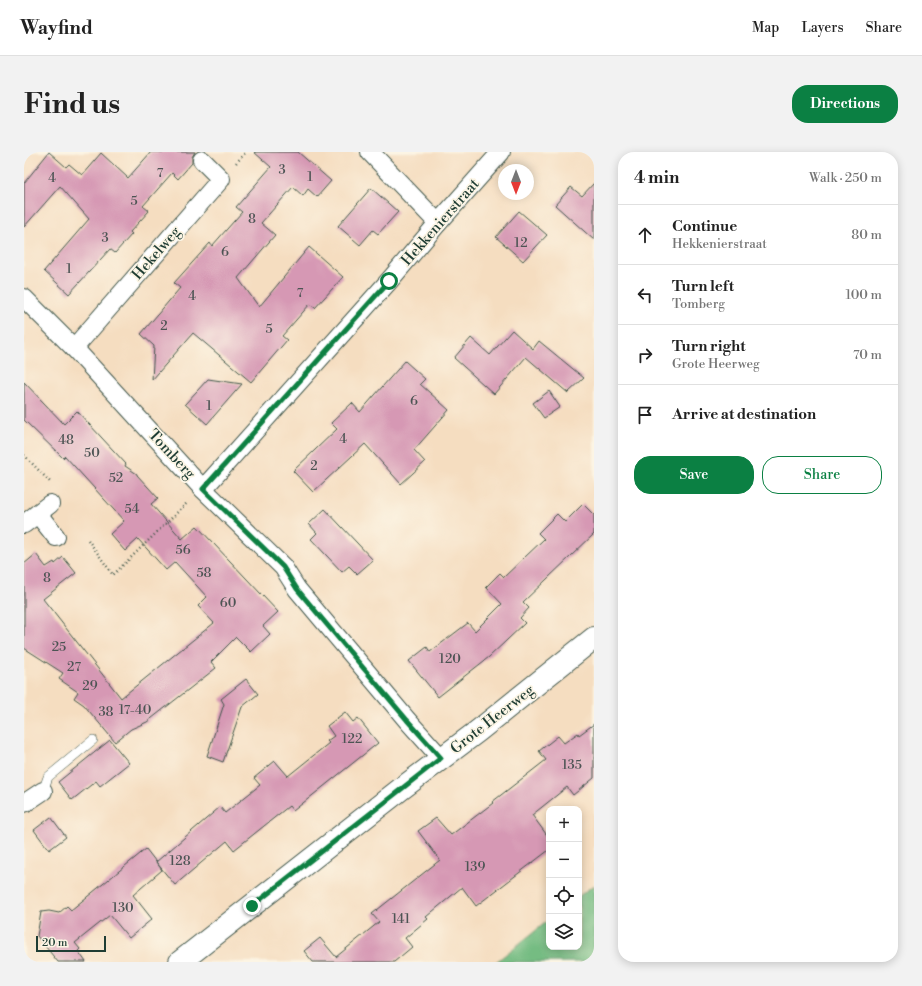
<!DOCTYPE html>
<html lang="en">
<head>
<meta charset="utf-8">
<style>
	:root { --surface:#fff; --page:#f2f2f2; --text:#222; --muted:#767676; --line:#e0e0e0; --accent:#0b8043 }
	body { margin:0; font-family:"Libre Bodoni",serif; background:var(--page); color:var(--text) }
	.controls { position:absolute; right:12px; bottom:12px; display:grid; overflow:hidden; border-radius:8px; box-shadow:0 2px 10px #0003 }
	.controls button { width:36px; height:36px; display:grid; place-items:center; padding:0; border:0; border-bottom:1px solid var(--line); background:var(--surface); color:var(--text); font:20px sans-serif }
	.compass { position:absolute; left:474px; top:12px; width:36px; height:36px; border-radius:50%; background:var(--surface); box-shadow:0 2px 10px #0003; rotate:180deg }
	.scale { position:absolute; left:12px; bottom:10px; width:70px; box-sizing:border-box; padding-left:4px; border:2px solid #1f3d34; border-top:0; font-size:11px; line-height:14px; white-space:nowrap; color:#1f3d34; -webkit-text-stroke:3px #fcf5e5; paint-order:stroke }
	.stop { position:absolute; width:12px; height:12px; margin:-9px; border:3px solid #0b8043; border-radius:50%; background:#fff }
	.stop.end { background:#0b8043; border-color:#fff; box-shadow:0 1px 4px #0008 }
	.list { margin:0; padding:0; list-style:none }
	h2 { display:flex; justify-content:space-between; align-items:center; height:52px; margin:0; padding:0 16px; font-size:17px }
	h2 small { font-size:13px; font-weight:400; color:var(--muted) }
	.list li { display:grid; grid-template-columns:26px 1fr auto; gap:12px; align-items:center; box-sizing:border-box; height:60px; padding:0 16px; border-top:1px solid var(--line) }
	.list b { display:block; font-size:15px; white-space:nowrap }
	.list p { margin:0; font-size:13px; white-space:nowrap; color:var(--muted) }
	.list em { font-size:13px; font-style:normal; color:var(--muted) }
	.actions { display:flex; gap:8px; padding:12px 16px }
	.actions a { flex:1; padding:9px 0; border:1px solid var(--accent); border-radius:16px; text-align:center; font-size:14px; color:var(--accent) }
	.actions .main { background:var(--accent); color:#fff }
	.icon { flex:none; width:22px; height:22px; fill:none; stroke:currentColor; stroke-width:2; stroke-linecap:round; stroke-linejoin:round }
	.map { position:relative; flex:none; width:570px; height:810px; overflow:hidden; border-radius:16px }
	header { display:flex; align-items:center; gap:24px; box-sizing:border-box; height:56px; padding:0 20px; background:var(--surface); border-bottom:1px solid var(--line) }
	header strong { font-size:19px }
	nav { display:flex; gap:22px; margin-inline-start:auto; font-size:14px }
	.intro { display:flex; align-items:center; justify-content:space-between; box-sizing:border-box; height:96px; padding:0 24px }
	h1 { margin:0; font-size:28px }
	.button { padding:10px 18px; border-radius:16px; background:var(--accent); color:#fff; font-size:14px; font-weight:700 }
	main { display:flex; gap:24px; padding:0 24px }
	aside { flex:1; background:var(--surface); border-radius:16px; box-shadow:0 2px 10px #0003 }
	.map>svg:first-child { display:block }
	.forest { fill:#74bc82; stroke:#4a7c5b }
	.building { fill:#d698b4 }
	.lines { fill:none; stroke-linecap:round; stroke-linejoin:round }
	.service-casing { stroke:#3f5549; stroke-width:10 }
	.minor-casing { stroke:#3f5549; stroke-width:20 }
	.tertiary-casing { stroke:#3f5549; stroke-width:24 }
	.path { stroke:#3f5549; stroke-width:2.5; stroke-dasharray:1 3; stroke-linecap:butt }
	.service { stroke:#fff; stroke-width:9 }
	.minor { stroke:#fff; stroke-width:18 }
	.tertiary { stroke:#fff; stroke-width:22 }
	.route { stroke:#0b8043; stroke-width:5 }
	.labels { text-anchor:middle; stroke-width:3.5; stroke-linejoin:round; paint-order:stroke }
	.number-label { font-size:13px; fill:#4d5454 }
	.street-label { font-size:15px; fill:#1f3d34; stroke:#fcf5e5 }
</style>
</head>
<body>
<header>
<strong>Wayfind</strong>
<nav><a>Map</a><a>Layers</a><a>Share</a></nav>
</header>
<div class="intro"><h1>Find us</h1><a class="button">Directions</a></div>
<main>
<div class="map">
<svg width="570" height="810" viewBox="0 0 570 810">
	<rect width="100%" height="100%" fill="#fcf5e5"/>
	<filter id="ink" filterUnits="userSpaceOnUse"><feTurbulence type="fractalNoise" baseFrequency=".025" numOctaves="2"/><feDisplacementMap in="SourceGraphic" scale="8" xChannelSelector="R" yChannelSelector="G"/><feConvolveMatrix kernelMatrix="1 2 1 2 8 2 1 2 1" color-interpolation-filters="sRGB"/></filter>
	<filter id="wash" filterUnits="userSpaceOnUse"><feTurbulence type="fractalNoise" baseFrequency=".012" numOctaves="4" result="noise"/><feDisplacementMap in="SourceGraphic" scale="16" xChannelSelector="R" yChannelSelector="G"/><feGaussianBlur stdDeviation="0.9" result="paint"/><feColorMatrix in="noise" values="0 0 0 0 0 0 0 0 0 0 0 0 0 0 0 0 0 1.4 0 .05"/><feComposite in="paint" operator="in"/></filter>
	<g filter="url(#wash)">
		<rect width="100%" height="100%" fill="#f5ddc0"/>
		<path class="forest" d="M570 733V810H472L525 768V795H555V744Z"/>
		<g id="blocks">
			<g class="building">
				<path d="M25 0 42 15 45 12 58 23 77 1 104 26 127 0H171L168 5V11L154 27 148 21 119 54 125 59 106 80 108 82 91 101 86 97 45 142 20 119 65 67 36 34 0 75V31Z"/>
				<path d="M230 0H274L307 29 293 45 284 37 279 44 269 35 237 71 251 83 214 126 235 155 285 95 319 125 291 156 286 152 258 184 263 188 227 230 169 181 128 228 130 194 117 182 156 136 150 131 186 91 188 94 218 60 212 55 247 15Z"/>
				<path d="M570 31V88L531 53 547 35 558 44Z"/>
				<path d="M347 36 374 60 354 82 349 78 336 93 314 74Z"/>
				<path d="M495 59 523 83 499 109 472 85Z"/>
				<path d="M488 178 509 197 515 189 560 226 544 241 502 205 470 242 430 206 447 186 466 203Z"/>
				<path d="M381 209 401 227 396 232 425 258 390 298 401 310 377 332 341 292 289 340 269 319 313 277 307 271 328 251 336 260Z"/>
				<path d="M184 227 218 232 183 272 161 252Z"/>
				<path d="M0 230 40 272 53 259 102 312 101 314 113 322V323L134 346 127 352 158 387 173 374 254 460 239 474 246 482 227 500 212 485 187 510 192 516 123 570 107 577 91 590 60 553 50 546 54 540 35 527 39 521 0 496V412L12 402 22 415 30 410 31 412 39 405 52 421 19 447 97 546 190 471 174 454 183 445 151 410 142 418 114 387 101 399 86 382 100 369 41 304 39 306 0 268Z"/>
				<path d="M525 239 536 255 520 266 509 251Z"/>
				<path d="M559 352 570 363V382L499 450 505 456 496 466 501 471 465 505 414 545 385 509 403 495 406 500 444 471 451 479 478 452 462 435 476 421 480 425 520 387 514 381 533 362 541 370Z"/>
				<path d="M301 357 349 408 333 422 325 414 318 420 287 387 293 381 285 372Z"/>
				<path d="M222 527 234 542 218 555 199 610 183 604 200 552 197 547Z"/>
				<path d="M321 560 329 570 334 566 354 591 269 659 265 654 210 698 203 689 151 733 132 710 138 718 109 743 128 767 105 786 86 763 51 791 56 797 54 799 62 810H34L13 784 17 760 25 759 35 761 43 754 47 758 122 697 132 710 196 655 201 661 236 633 230 626 251 609 264 624 305 591 303 589 310 584 303 574Z"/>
				<path d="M570 572V626L549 643 543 635 508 663 525 686V698L452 754 438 735 402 765 404 767 381 786 388 795 370 810H289L280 799 296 786 312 805 355 770 348 762 416 708 394 679 412 666 427 683 469 651 468 650 522 608 515 599 534 584 540 591 554 581 555 583Z"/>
				<path d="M86 588 105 611 76 634 72 629 48 648 34 630Z"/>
				<path d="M27 665 42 685 25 698 10 678Z"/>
			</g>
		</g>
	</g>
	<g filter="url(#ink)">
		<use href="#blocks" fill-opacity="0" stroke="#3f5549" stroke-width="1"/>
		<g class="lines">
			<defs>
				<path id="service" d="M19 639 24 625 69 588"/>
				<g id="minor">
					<path d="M346 0 414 71"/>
					<path d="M0 146 50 196 179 337 259 415 273 437 383 568 417 606"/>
					<path d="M50 196 197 27 178 8"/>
					<path d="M179 337 365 129 414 71 477 0"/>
					<path d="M14 362 32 385"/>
					<path d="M0 372 26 352"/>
					<path d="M0 651 4 649 19 639"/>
				</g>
				<path id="tertiary" d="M156 810 377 637 454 579 570 486"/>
			</defs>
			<use href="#service" class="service-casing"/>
			<use href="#minor" class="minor-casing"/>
			<use href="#tertiary" class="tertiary-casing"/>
			<g class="path">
				<path d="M212 11 222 0"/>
				<path d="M0 303 27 331"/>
				<path d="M64 388 89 423 163 351"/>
			</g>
			<use href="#service" class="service"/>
			<use href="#minor" class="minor"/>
			<use href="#tertiary" class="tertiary"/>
		</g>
	</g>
	<g class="lines" filter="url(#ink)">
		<path class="route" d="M228 754 417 606 383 568 273 437 259 415 179 337 365 129"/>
	</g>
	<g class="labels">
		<g class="number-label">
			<text x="258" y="22">3</text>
			<text x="136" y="25">7</text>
			<text x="286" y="29">1</text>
			<text x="28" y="30">4</text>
			<text x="110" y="53">5</text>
			<text x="228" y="71">8</text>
			<text x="81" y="90">3</text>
			<text x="497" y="95">12</text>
			<text x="201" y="104">6</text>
			<text x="45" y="121">1</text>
			<text x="276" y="145">7</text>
			<text x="168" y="148">4</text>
			<text x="140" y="178">2</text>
			<text x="245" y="181">5</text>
			<text x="390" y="253">6</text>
			<text x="185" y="258">1</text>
			<text x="319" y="291">4</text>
			<text x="42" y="292">48</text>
			<text x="68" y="305">50</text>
			<text x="290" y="318">2</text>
			<text x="92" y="330">52</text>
			<text x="108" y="361">54</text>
			<text x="159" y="402">56</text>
			<text x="180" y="425">58</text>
			<text x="23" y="430">8</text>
			<text x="204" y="455">60</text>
			<text x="35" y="499">25</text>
			<text x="426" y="511">120</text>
			<text x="50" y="519">27</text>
			<text x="66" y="538">29</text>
			<text x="111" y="562">17-40</text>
			<text x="82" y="564">38</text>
			<text x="328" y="591">122</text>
			<text x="548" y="617">135</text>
			<text x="156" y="713">128</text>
			<text x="451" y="719">139</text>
			<text x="99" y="760">130</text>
			<text x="377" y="771">141</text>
		</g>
		<g class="street-label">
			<text transform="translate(416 70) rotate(-49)" y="5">Hekkenierstraat</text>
			<text transform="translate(132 101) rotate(-49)" y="5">Hekelweg</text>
			<text transform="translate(148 302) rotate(47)" y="5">Tomberg</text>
			<text transform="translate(468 567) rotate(-38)" y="5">Grote Heerweg</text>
		</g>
	</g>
</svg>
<div class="controls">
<button>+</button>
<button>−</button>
<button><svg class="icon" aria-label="locate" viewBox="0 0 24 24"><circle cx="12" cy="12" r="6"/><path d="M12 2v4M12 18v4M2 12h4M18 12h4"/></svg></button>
<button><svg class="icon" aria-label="layers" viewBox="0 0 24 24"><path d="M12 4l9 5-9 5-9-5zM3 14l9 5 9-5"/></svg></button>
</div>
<svg class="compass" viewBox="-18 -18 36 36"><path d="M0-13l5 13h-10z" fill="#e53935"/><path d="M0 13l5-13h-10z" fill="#767676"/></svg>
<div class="scale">20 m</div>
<div class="stop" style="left:365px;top:129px"></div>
<div class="stop end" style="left:228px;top:754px"></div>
</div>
<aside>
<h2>4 min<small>Walk · 250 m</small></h2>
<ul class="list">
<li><svg class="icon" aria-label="ahead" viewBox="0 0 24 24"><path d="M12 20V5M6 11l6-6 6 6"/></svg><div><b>Continue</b><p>Hekkenierstraat</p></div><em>80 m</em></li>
<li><svg class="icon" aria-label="left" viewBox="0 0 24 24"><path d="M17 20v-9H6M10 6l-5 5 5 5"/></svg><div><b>Turn left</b><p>Tomberg</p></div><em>100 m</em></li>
<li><svg class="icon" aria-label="right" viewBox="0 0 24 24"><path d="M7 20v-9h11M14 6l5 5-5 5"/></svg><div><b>Turn right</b><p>Grote Heerweg</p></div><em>70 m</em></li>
<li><svg class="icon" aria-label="arrive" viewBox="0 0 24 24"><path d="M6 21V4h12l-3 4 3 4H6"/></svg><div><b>Arrive at destination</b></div></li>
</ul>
<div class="actions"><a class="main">Save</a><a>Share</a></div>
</aside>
</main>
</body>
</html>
